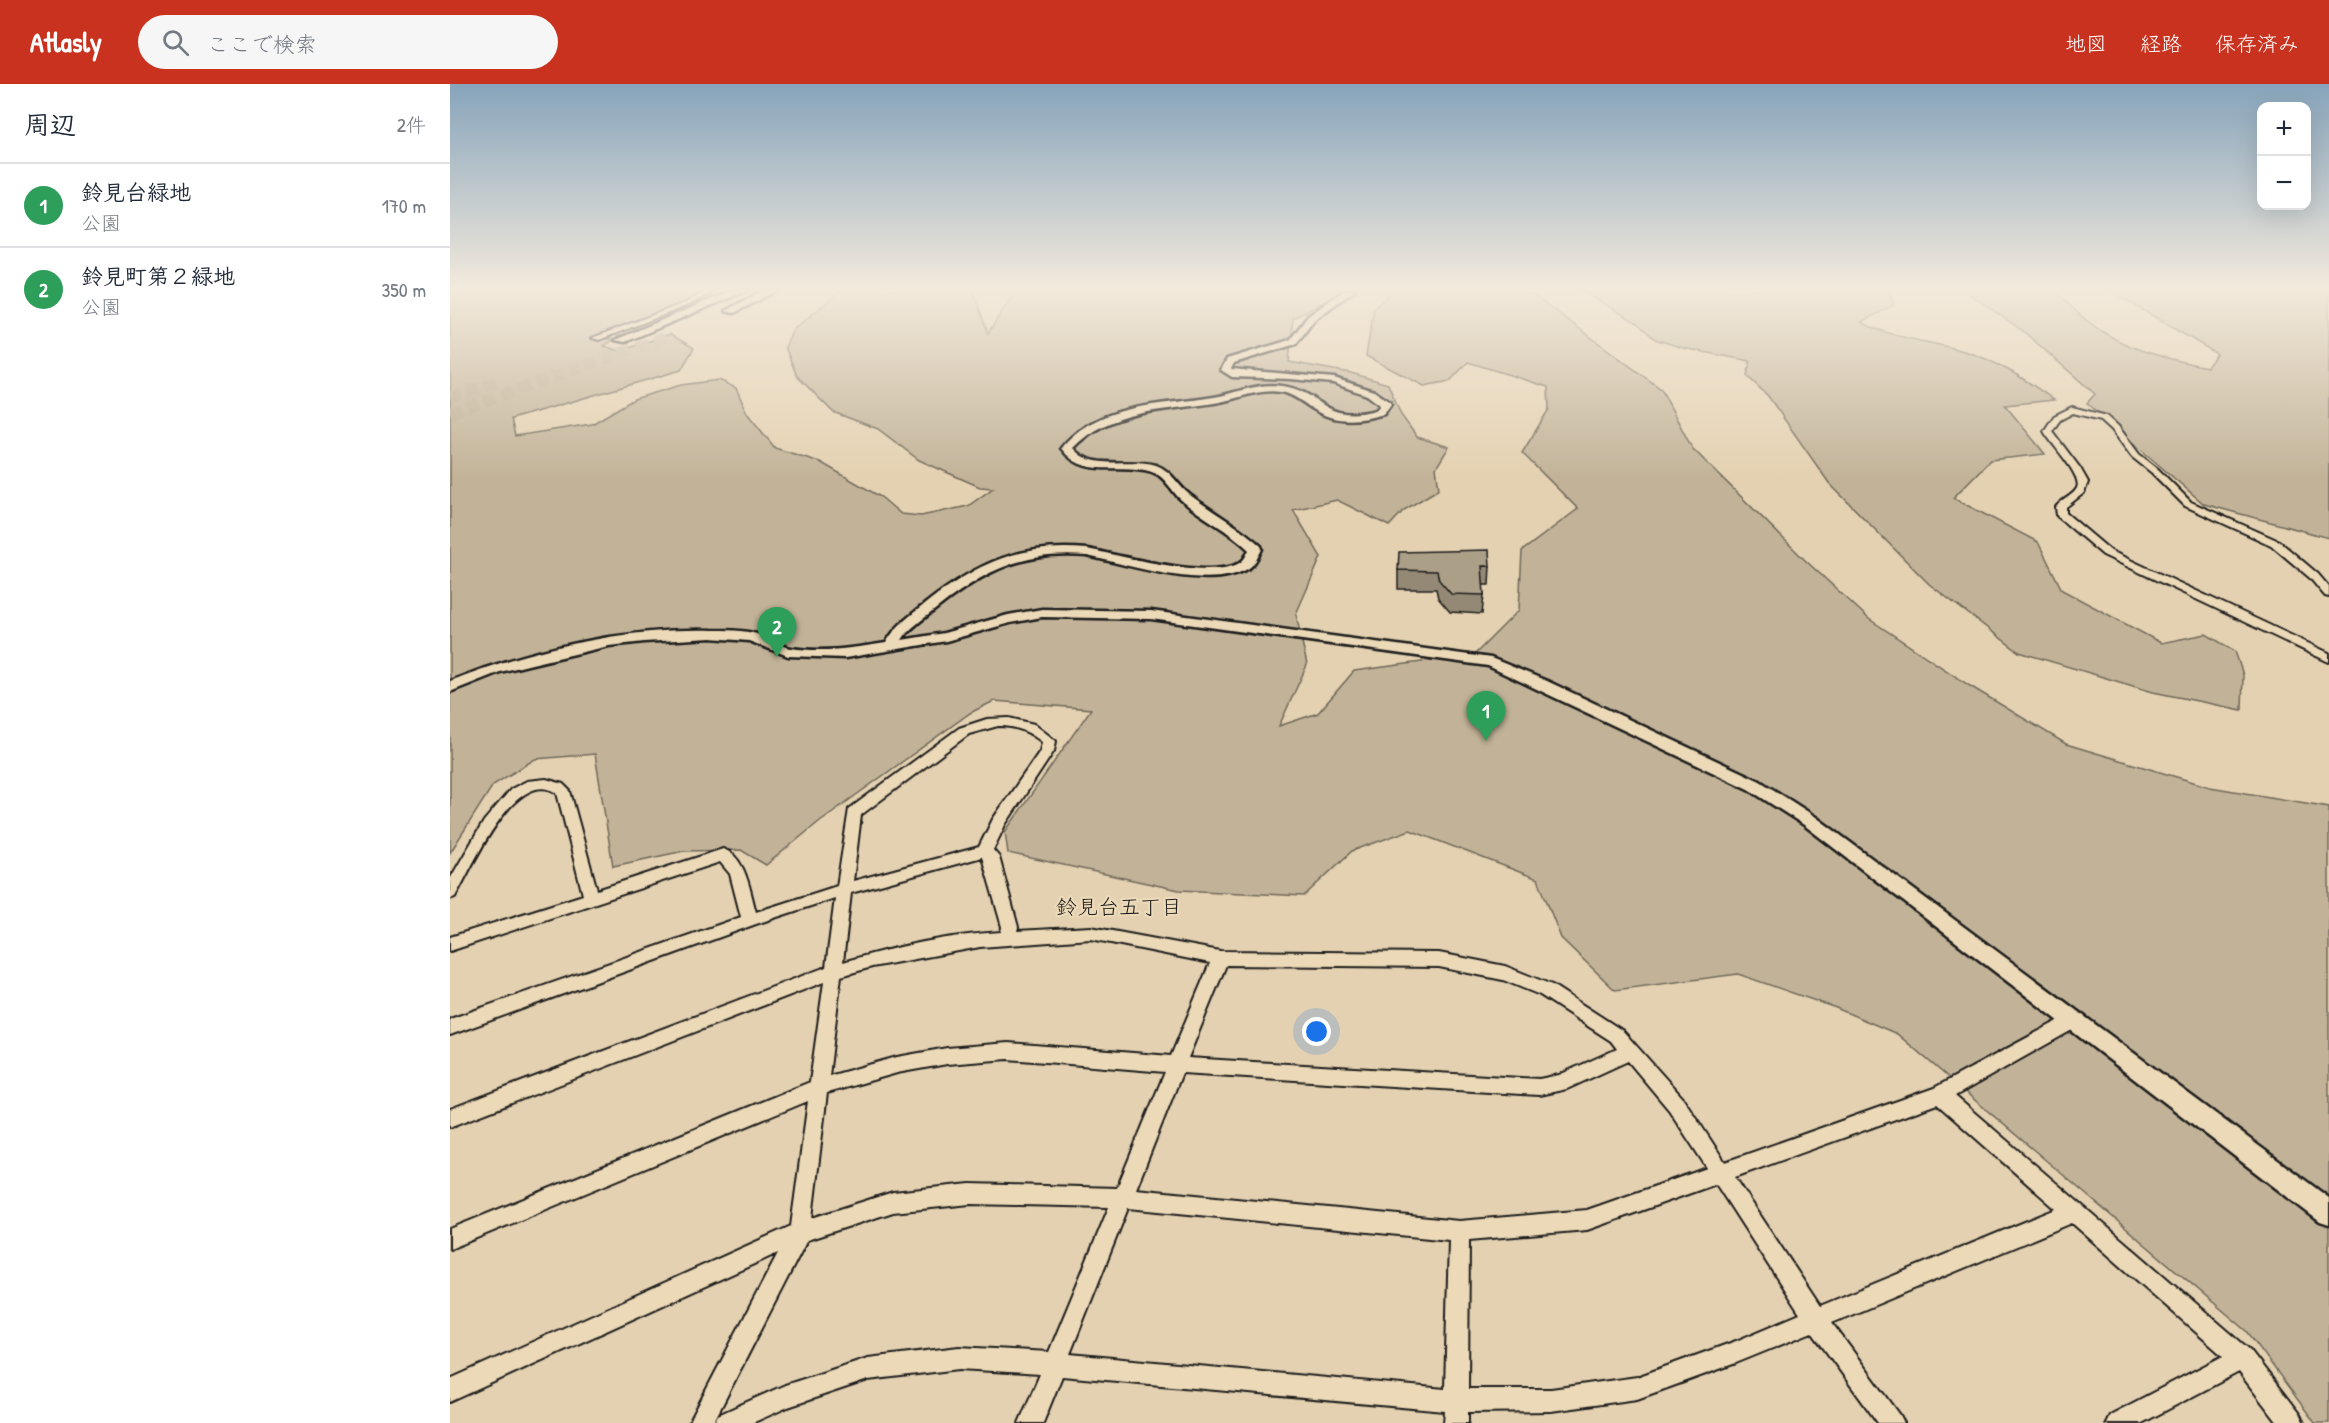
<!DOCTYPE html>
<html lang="ja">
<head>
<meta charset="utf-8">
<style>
	:root { --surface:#fff; --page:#f6f6f7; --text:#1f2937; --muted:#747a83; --line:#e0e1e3; --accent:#c8321e }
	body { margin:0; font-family:"Patrick Hand","Klee One",sans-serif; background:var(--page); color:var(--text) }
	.controls { position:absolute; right:18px; top:18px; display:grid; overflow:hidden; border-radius:12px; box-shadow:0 6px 24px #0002 }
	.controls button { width:54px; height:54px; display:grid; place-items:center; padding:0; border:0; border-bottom:2px solid var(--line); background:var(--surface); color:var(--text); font:30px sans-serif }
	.you { position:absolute; left:867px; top:948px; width:21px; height:21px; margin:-15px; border:4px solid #fff; border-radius:50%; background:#1a73e8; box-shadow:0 0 0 9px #1a73e833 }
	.badge { display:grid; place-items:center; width:39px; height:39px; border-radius:50%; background:var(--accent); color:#fff; font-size:20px; font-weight:700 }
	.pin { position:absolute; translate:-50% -50px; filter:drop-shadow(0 2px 3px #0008) }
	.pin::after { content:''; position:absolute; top:32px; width:21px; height:18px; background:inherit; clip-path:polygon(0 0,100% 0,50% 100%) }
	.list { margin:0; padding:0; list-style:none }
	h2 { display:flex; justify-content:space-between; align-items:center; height:78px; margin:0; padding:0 24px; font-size:26px }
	h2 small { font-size:20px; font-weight:400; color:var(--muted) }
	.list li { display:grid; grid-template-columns:39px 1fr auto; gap:18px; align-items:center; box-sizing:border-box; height:84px; padding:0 24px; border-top:2px solid var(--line) }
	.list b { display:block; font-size:22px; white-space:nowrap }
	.list p { margin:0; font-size:20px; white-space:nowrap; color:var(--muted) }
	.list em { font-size:20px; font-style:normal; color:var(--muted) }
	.icon { flex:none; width:33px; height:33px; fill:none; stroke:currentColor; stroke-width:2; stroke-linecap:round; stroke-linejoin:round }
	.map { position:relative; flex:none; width:1879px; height:1339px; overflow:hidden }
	header { display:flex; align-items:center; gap:36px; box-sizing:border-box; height:84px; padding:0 30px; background:var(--accent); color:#fff }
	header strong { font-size:28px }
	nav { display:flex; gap:33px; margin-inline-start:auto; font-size:21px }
	.search { width:420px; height:54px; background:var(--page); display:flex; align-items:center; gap:15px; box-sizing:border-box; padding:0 21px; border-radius:33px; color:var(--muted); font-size:22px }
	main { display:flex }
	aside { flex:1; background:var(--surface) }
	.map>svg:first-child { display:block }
	.green { fill:#c2b398; stroke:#6f685a; stroke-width:1.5 }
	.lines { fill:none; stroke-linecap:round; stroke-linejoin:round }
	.stream { stroke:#665f53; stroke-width:2 }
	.trunk-tunnel { stroke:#bcad93; stroke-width:12; stroke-dasharray:12 6; stroke-linecap:butt }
	.minor-casing { stroke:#1c1c1c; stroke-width:4 }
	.tertiary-casing { stroke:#1c1c1c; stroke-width:5 }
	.trunk-casing { stroke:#1c1c1c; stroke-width:5 }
	.minor { fill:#ecd9b7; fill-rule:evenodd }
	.tertiary { fill:#ecd9b7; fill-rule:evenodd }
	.trunk { fill:#ecd9b7; fill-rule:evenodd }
	.wall { fill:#948975; stroke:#1c1c1c; stroke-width:1.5 }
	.building { fill:#ac9f88; stroke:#1c1c1c; stroke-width:1.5 }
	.labels { text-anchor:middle; stroke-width:4.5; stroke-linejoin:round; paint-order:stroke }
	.neighbourhood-label { font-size:21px; fill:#1c1c1c; stroke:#ecd9b7 }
</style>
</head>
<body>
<header>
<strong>Atlasly</strong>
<div class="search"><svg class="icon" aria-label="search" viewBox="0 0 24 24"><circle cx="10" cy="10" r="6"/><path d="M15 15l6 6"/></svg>ここで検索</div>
<nav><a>地図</a><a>経路</a><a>保存済み</a></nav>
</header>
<main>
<aside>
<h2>周辺<small>2件</small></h2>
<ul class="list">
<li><span class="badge" style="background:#2e9e5b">1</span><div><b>鈴見台緑地</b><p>公園</p></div><em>170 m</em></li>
<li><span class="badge" style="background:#2e9e5b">2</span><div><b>鈴見町第２緑地</b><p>公園</p></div><em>350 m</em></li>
</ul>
</aside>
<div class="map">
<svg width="1879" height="1339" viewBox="0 0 1879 1339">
	<rect width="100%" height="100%" fill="#e4d1b1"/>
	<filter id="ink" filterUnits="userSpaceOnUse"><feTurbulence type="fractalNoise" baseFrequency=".0167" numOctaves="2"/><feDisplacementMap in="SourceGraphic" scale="12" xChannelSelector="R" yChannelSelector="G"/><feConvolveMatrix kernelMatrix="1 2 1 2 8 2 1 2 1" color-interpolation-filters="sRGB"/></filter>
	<g filter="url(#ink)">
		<g class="green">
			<path d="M0 206H262L250 214 145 254 247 216 265 206H284L190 245 182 244 156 255H165L154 262 170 267 220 250 244 264 231 286 61 335 65 352 142 340 184 315 231 301 269 296 286 304 297 329 325 364 370 378 431 413 451 430 471 432 518 422 543 404 530 403 469 376 428 345 383 328 347 292 335 263 343 246 392 206H523L538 249 566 206H897L843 234 839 278 901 289 938 300 951 331 967 353 999 363 986 384 989 405 954 426 939 442 887 416 843 426 871 473 846 530 857 581 829 642 868 629 904 587 1024 571 1069 526 1072 467 1128 425 1072 369 1099 325 1098 303 1018 278 1000 297 974 302 916 272 924 224 945 206H1065L1085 212 1211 305 1242 364 1356 477 1419 535 1520 602 1616 660 1760 703 1879 723V1339H1865L1797 1247 1447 950 1386 924 1288 890 1165 906 1111 854 1088 795 960 746 902 767 854 812 729 806 558 769 555 748 641 625 544 617 520 629 370 737 316 781 291 766 234 767 163 782 145 670 85 675 43 701 0 769Z"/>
			<path d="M1130 206H1439L1444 221 1411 238C1443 255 1480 257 1514 267 1548 277 1576 296 1604 316L1555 321 1595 370 1540 376 1503 414 1588 458 1612 506 1711 559 1756 550 1785 567 1793 591 1792 626 1703 608 1569 568 1479 500 1379 399 1318 312 1297 292 1300 277 1233 264 1205 255 1186 238Z"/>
			<path d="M1514 206H1606C1647 257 1695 271 1757 283L1767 270 1659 206H1879V454L1754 420 1637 319 1645 310 1573 247Z"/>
		</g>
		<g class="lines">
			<path class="stream" d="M167 253 201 241"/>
			<g class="trunk-tunnel">
				<path d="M0 313 51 297"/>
				<path d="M0 329 220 252"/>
			</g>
			<defs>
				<g id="minor">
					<path d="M258 206H266L241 220 149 256 142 254 237 218Z"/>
					<path d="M1622 323 1657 332 1668 342 1689 370 1708 385 1741 418 1829 457 1868 490 1879 503V513L1875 512 1860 494 1821 461 1735 422 1702 389 1682 373 1662 346 1651 336 1623 329 1610 336 1602 347 1630 384 1638 398 1634 409 1616 423V429L1661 467 1879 569V578L1653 471 1607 432 1606 423C1611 416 1624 411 1627 404 1633 392 1600 359 1594 347L1604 332Z"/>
					<path d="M559 634 584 640 606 657 604 667 555 741 543 766 549 773 568 843 567 847 641 843 770 867 989 869 1055 882 1102 901 1173 947 1233 1014 1275 1078 1484 1004 1619 931 1625 929 1631 931 1634 936 1631 941 1505 1012 1800 1266 1850 1331 1854 1339H1828L1789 1288 1692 1339H1656L1660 1331 1773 1272 1622 1139 1382 1239 1450 1331 1454 1339H1428L1362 1248 1286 1279 1187 1315 1101 1327 1018 1328V1339H994L995 1327 612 1292 593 1339H569L590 1290 509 1285 418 1296 338 1323 302 1339H264L268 1331 335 1301 418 1274 509 1263 599 1268 659 1123 520 1120 443 1128 357 1156 263 1339H239L328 1169 0 1318V1295L341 1142 358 1017 0 1165V1145L360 998 374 898 0 1043V1025L376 883 385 814 306 840 0 951V935L291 833 280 790 270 778 0 867V853L133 811 107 709C65 681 21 786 5 813L0 815V795L34 737 61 705 77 697 96 695 113 700 120 707 147 806 273 765C296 772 300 808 306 828L387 802 399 725 509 644 537 635ZM548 642C566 642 578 647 592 658L590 667 543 735 529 763 403 797 411 731 519 650ZM532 773 552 843 551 848C499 851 443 863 393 878L401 809ZM641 855 760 879 721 972 558 959 497 964 447 973 379 992 391 892 422 883 530 863ZM776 881 989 883 1053 896 1090 911 1161 957 1167 965 1109 991 1089 995 738 974ZM558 975 715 988 667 1104 520 1100 443 1108 362 1134 377 1009 447 989 497 980ZM1178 977 1219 1026 1257 1084 1137 1126 1009 1137 686 1105 732 989 1089 1011 1117 1005ZM1487 1020 1606 1125 1370 1222 1285 1093ZM1266 1100 1350 1230 1286 1257 1187 1293 1101 1305H1018L1019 1156 1137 1146ZM678 1124 999 1156 995 1305 620 1270Z"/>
				</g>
				<path id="tertiary" d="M895 206H905L864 236 846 260 784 279 781 285 884 294 924 307 940 318 941 320 934 330C909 337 885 340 863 325 853 319 844 310 831 308 808 304 786 316 764 319 714 327 660 325 623 364 642 388 680 373 706 381 722 387 727 401 740 411 764 429 789 442 811 462L812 465C809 471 805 480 799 484 760 508 680 481 637 472 572 467 536 486 486 525 475 534 459 544 452 556L494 549 558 531 592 525 701 527 1041 574 1097 597 1310 697 1366 733 1879 1114V1141L1870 1138 1354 741 1298 705 1038 582 701 535 592 533 560 539 496 557 395 574 338 572 299 557 261 554 194 558 159 562 82 580 50 588 0 608V597C81 565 174 544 262 546 276 546 294 546 307 550 318 554 329 562 341 564 372 569 405 564 436 559 445 542 461 531 475 520 527 479 570 459 637 465 668 471 768 498 792 477 795 475 797 469 799 466 778 445 749 433 728 413 720 404 714 392 702 388 670 377 635 397 611 364 648 318 712 322 764 313 787 309 809 298 832 302 874 308 871 340 926 326L930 321 917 311 883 299 841 295 782 293 771 286 777 275 840 256 858 232Z"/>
				<g id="trunk">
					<path d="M283 206H298L175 258 165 256Z"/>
					<path d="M314 206H328L284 229 275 227Z"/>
				</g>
			</defs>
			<use href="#minor" class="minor-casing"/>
			<use href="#tertiary" class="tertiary-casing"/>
			<use href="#trunk" class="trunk-casing"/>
			<use href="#minor" class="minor"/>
			<use href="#tertiary" class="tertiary"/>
			<use href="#trunk" class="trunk"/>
		</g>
		<path class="wall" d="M1040 482 1039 501H1033L1034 511 1032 530 1000 528 988 514 986 505H948V486Z"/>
		<path class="building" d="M1039 466 1040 482H1032L1034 511 1001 510 989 496 987 487 948 486 949 468Z"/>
	</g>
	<linearGradient id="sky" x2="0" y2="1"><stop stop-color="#87a4bb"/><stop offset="0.52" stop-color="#f3eadc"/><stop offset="1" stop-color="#f3eadc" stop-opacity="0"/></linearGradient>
	<rect width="1879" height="394" fill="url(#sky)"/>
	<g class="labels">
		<g class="neighbourhood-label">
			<text x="669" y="830">鈴見台五丁目</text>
		</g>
	</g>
</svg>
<div class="controls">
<button>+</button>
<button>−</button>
</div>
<div class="you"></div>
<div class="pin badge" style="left:1036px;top:657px;background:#2e9e5b">1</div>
<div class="pin badge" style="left:327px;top:573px;background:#2e9e5b">2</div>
</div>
</main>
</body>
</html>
